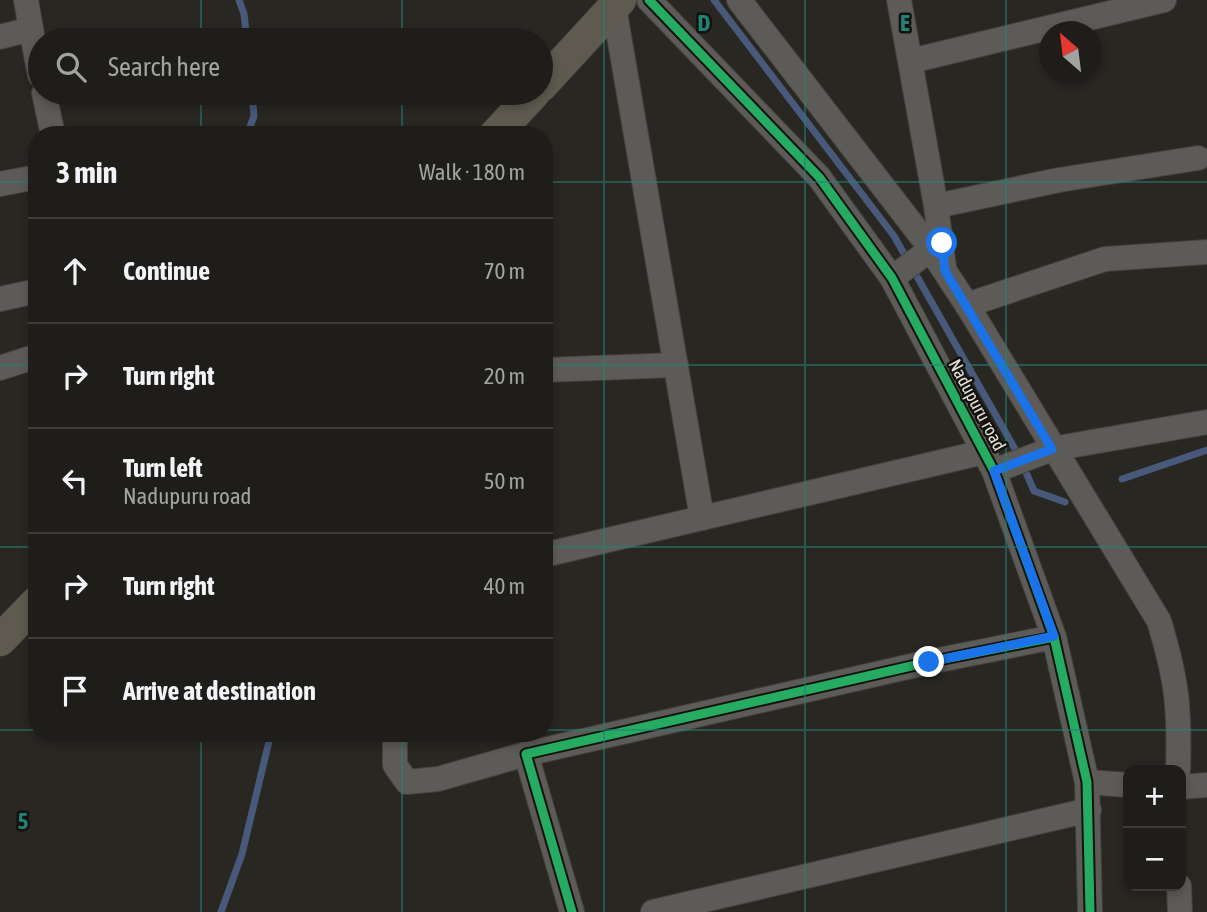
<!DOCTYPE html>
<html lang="en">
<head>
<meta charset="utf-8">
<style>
	:root { --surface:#1e1d1a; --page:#262623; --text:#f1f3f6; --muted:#a1a2a2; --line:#3c3b39 }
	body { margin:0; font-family:"Asap Condensed",sans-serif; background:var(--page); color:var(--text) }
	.controls { position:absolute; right:21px; bottom:21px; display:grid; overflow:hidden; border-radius:14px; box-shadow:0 4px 10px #0003 }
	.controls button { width:63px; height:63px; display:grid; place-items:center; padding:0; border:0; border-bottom:2px solid var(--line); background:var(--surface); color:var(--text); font:35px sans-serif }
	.compass { position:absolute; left:1039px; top:21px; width:63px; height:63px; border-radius:50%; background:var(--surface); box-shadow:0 4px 10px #0003; rotate:332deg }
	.stop { position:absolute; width:21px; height:21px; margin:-16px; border:5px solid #1a73e8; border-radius:50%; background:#fff }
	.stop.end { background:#1a73e8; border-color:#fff; box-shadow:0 2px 7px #0008 }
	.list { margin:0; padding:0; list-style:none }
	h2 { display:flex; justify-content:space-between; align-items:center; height:91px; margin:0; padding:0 28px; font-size:30px }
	h2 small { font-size:23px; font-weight:400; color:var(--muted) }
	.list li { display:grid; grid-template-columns:46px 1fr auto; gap:21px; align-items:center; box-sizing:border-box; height:105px; padding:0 28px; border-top:2px solid var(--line) }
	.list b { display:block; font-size:26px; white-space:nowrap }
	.list p { margin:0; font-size:23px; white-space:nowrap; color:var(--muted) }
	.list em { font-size:23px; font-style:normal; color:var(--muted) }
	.icon { flex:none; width:38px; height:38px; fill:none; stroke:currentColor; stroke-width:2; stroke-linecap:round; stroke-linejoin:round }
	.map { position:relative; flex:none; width:1207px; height:912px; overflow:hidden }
	.search { position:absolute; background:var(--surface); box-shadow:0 4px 10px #0003; left:28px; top:28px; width:525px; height:77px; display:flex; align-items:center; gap:18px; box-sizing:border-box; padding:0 24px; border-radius:38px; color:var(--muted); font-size:26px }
	.panel { position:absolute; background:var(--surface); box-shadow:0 4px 10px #0003; left:28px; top:126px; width:525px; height:616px; border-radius:28px }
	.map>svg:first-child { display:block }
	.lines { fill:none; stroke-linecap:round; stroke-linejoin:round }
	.stream { stroke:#48597c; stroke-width:7 }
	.minor-casing { stroke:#43423d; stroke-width:26 }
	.major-casing { stroke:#43423d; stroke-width:33 }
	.minor { stroke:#5c5b57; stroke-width:24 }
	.major { stroke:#5e5a4f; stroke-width:32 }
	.cycleway-casing { stroke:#13120d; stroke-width:13 }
	.cycleway { stroke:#26ab63; stroke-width:9 }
	.route { stroke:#1a73e8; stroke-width:9 }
	.grid { fill:none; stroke:#248179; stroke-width:2; stroke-opacity:0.55 }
	.labels { text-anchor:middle; stroke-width:5; stroke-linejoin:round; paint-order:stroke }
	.street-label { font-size:18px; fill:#e3e1da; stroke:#13120d }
	.grid-label { font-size:23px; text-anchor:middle; font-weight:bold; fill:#248179; stroke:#13120d; stroke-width:5; stroke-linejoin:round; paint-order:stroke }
</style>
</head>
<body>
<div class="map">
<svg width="1207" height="912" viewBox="0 0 1207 912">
	<rect width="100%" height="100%" fill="#282722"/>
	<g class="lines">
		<g class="stream">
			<path d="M239 0 244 14 247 40"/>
			<path d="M714 0 894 236 1019 456 1034 491 1065 502"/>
			<path d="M247 135 254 116 252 93"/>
			<path d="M1122 479 1207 450"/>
			<path d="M221 912 242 854 271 733"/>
		</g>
		<defs>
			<g id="minor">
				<path d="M26 0 31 29"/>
				<path d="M649 0 819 177 892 278 994 471 1054 637 1087 782 1090 912"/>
				<path d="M739 0 925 241 967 305 1159 621C1177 680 1180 709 1178 770"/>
				<path d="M899 0 936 206"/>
				<path d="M614 7 702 518"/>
				<path d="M0 37 31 29 40 75"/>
				<path d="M911 61 1164 0"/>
				<path d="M44 93 53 135"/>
				<path d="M0 184 37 177"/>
				<path d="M944 267 936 206 1059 180 1198 158"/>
				<path d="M892 278 930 250"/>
				<path d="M0 299 37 291"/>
				<path d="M967 305 1105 259 1207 252"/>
				<path d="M0 368 37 356"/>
				<path d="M544 370 676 365"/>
				<path d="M994 471 1052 449 1207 422"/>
				<path d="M544 555 984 452"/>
				<path d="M395 733V765L407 782 438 779 526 754"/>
				<path d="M1087 782 1128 785"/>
				<path d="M1181 787 1207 785"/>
				<path d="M1179 886 1180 912"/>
				<path d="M572 912 526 754 929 662 1054 637"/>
				<path d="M653 912 1089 810"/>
			</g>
			<g id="major">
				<path d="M541 86 620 0"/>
				<path d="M495 135 534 93"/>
				<path d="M0 640 37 602"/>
			</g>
		</defs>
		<use href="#minor" class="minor-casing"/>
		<use href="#major" class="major-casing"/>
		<use href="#minor" class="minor"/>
		<use href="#major" class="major"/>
		<defs>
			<g id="cycleway">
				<path d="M649 0 819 177 892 278 994 471 1054 637 1087 782 1090 912"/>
				<path d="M572 912 526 754 929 662 1054 637"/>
			</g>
		</defs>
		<use href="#cycleway" class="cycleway-casing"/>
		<use href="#cycleway" class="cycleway"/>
	</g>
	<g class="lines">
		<path class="route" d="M929 662 1054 636 994 471 1052 449 945 271 942 243"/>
	</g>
	<path class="grid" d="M201 0V40M402 0V40M604 0V912M805 0V912M1006 0V912M201 93V135M402 93V135M0 182H37M544 182H1207M0 365H37M544 365H1207M0 547H37M544 547H1207M0 730H37M544 730H1207M201 733V912M402 733V912"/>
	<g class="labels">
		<g class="street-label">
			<text transform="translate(977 405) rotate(62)" y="6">Nadupuru road</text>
		</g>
	</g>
	<g class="grid-label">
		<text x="704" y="31">D</text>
		<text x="905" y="31">E</text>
		<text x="23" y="829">5</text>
	</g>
</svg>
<div class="controls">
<button>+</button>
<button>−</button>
</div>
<svg class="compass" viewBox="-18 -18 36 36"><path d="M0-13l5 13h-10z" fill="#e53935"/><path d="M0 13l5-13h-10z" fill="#a1a2a2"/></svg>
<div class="stop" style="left:942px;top:243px"></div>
<div class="stop end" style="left:929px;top:662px"></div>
<div class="search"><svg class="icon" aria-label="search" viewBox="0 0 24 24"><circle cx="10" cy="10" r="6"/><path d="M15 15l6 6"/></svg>Search here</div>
<section class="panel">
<h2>3 min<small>Walk · 180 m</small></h2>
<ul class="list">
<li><svg class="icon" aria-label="ahead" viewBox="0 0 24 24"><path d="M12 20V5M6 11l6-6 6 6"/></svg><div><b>Continue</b></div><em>70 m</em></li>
<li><svg class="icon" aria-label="right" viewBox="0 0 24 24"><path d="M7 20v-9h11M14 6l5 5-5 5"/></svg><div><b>Turn right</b></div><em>20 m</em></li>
<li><svg class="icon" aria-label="left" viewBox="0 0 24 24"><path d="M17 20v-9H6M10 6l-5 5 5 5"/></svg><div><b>Turn left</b><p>Nadupuru road</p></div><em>50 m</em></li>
<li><svg class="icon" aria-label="right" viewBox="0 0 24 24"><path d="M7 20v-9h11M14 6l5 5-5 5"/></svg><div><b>Turn right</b></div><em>40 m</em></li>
<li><svg class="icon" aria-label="arrive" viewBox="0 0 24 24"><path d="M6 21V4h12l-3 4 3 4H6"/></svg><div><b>Arrive at destination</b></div></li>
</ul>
</section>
</div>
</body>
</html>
